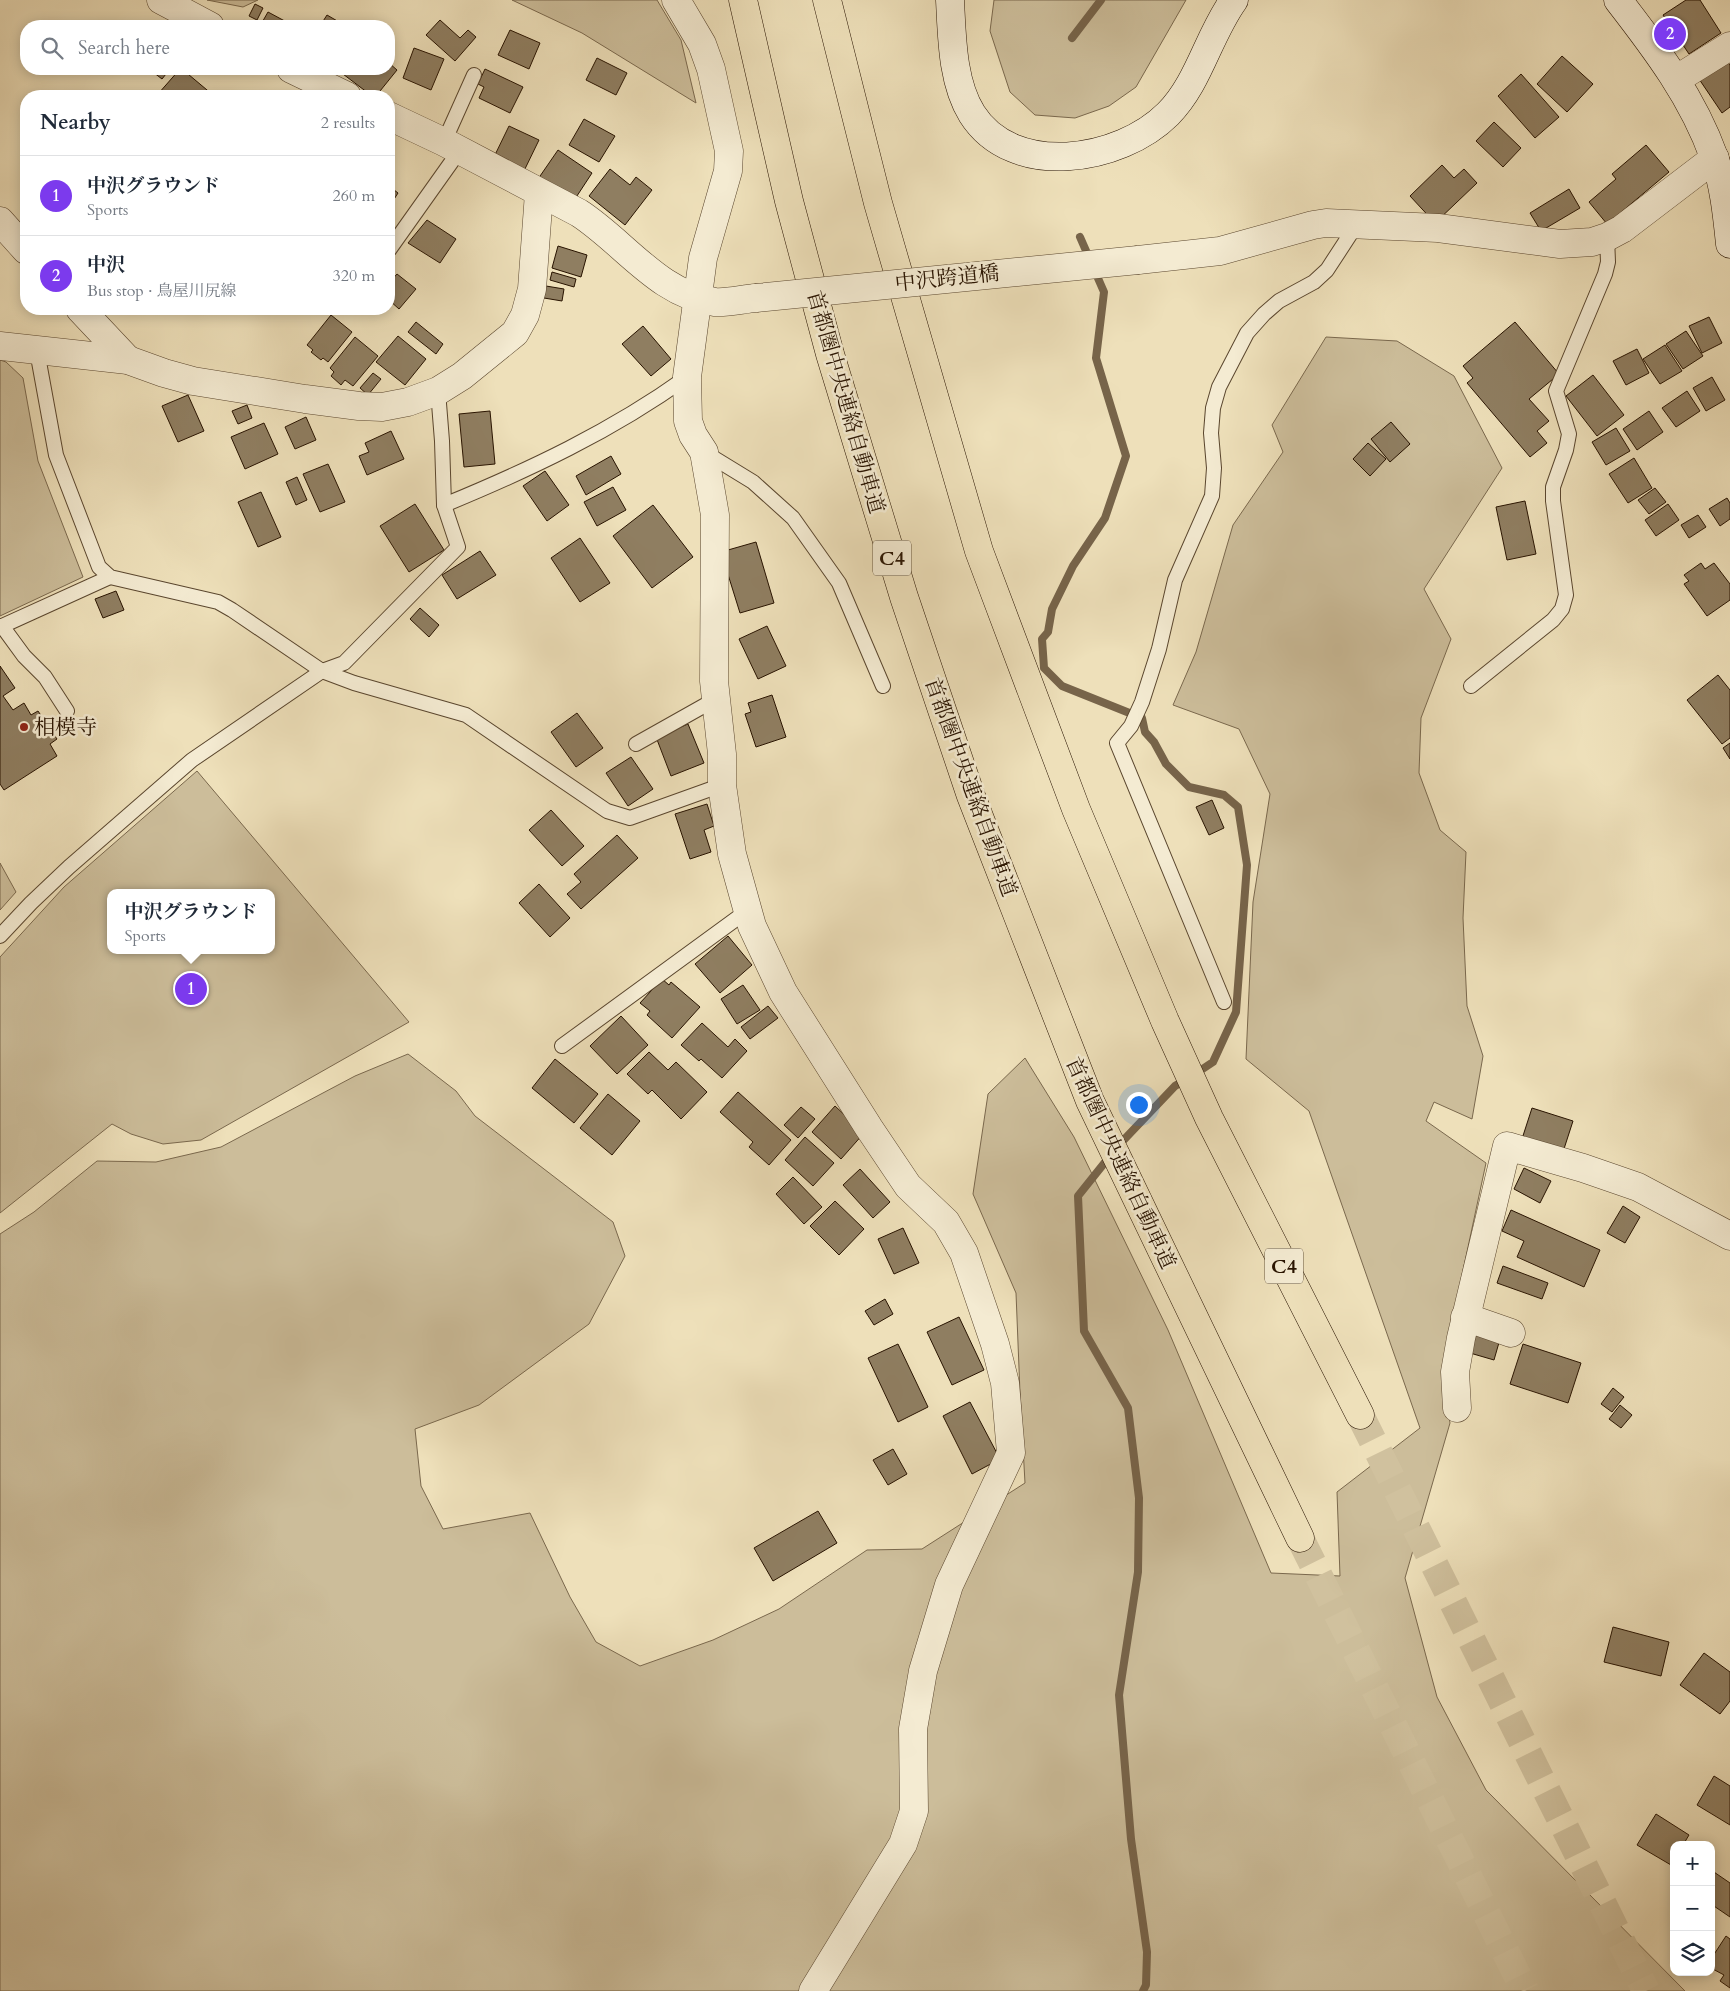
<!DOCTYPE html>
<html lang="en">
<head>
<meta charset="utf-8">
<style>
	:root { --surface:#fff; --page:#f2f2f3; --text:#1f2937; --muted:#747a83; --line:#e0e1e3; --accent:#7c3aed }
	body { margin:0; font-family:Cardo,"Noto Serif JP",serif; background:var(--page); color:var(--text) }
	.controls { position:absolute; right:15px; bottom:15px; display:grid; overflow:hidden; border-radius:10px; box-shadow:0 2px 12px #0003 }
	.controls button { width:45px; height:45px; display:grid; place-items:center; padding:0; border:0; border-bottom:1px solid var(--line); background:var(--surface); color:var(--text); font:25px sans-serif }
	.you { position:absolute; left:1138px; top:1104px; width:18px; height:18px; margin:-12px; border:4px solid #fff; border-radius:50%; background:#1a73e8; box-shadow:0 0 0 8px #1a73e833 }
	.badge { display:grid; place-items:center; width:32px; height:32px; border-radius:50%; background:var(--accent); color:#fff; font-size:16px; font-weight:700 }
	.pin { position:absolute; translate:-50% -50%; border:2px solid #fff; box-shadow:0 1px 5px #0006 }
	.popup { position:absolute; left:107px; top:889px; width:168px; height:65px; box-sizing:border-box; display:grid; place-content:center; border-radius:10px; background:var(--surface); filter:drop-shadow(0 1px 4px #0005); font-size:16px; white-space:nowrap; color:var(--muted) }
	.popup b { font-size:19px; color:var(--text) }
	.popup::after { content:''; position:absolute; left:50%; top:100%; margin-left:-10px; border:10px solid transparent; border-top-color:var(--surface) }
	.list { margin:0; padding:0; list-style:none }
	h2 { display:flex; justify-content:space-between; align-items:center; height:65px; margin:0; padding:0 20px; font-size:21px }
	h2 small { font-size:16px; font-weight:400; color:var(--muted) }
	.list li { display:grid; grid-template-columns:32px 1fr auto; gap:15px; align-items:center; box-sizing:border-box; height:80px; padding:0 20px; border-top:1px solid var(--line) }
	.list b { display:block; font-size:19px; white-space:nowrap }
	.list p { margin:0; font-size:16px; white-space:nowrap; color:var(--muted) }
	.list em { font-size:16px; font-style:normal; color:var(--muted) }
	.icon { flex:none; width:28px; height:28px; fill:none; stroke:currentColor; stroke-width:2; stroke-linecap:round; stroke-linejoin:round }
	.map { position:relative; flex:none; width:1730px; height:1991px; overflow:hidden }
	.search { position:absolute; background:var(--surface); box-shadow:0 2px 12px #0003; left:20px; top:20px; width:375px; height:55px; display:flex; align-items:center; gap:12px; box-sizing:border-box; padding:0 18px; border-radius:20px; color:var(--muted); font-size:19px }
	.panel { position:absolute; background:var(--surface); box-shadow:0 2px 12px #0003; left:20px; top:90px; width:375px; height:225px; border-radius:20px }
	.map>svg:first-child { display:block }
	.green { fill:#ccbd9a; stroke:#7a684d; fill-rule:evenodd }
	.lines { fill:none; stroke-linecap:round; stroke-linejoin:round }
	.stream { stroke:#77644a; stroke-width:8 }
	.building { fill:#8f7e61; stroke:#281300 }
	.motorway-tunnel { stroke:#d0c19e; stroke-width:28; stroke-dasharray:28 14; stroke-linecap:butt }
	.service-casing { stroke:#5a462e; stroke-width:16 }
	.minor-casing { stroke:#5a462e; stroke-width:29 }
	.secondary-casing { stroke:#281300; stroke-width:29 }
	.motorway-casing { stroke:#281300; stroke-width:29 }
	.service { stroke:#f4ebd2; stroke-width:14 }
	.minor { stroke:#f4ebd2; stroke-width:28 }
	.secondary { stroke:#f4ebd2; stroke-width:28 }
	.motorway { stroke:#eee0ba; stroke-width:28 }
	.minor-bridge-casing { stroke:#5a462e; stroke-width:29; stroke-linecap:butt }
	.minor-bridge { stroke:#f4ebd2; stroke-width:28 }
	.poi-dot { fill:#8f2418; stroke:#f4ebd2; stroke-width:2 }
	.labels { text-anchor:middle; stroke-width:5; stroke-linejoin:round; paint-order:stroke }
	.shield { fill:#f4ebd2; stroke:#65543f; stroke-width:1 }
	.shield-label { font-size:20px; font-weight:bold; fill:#281300 }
	.street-label { font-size:21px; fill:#281300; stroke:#f4ebd2 }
	.poi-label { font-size:21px; fill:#281300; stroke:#f4ebd2; text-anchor:start }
</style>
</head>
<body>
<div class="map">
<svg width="1730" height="1991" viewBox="0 0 1730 1991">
	<rect width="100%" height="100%" fill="#eee0ba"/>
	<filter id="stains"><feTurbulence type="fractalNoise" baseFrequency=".004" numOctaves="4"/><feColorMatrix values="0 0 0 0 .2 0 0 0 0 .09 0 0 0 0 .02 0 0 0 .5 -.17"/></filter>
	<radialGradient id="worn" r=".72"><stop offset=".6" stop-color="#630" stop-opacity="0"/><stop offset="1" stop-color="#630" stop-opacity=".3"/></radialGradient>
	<g class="green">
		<path d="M207 0H258L243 7Z"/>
		<path d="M512 0H657L681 40 696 103 582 33Z"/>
		<path d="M994 0H1186L1136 87 1109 106 1075 118 1035 115 1010 92 990 31Z"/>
		<path d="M1326 337 1397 341 1454 376 1502 468 1424 589 1451 639 1421 718 1419 773 1440 830 1466 852 1463 918 1467 1006 1483 1056 1472 1119 1434 1102 1426 1121 1486 1163 1450 1331 1443 1375 1450 1423 1405 1578 1437 1697 1486 1790 1685 1991H0V1234L34 1212 97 1161 156 1162 221 1147 355 1076 408 1054 456 1091 475 1116 613 1222 625 1256 589 1324 479 1405 415 1429 421 1486 443 1529 530 1513 570 1597 596 1642 640 1666 713 1640 779 1609 867 1550 922 1549 1025 1483 1020 1393 1016 1293 973 1194 988 1094 1025 1058 1074 1137 1168 1330 1271 1573 1340 1576 1337 1492 1420 1428 1309 1111 1246 1059 1253 902 1270 794 1239 729 1173 705 1196 652 1233 525 1283 452 1272 425Z"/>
		<path d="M0 360 6 362 23 378 38 461 83 577 0 616Z"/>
		<path d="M197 771 409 1022 201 1140 163 1144 131 1134 112 1124 0 1213V957L64 887ZM111 893H271V950H111Z"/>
		<path d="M0 863 16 892 0 910Z"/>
	</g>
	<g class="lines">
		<g class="stream">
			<path d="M1072 38 1101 0"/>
			<path d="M1080 237 1104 292 1096 358 1126 456 1105 518 1073 566 1052 609 1048 632 1042 639 1044 668 1062 686 1142 718 1145 732 1154 742 1166 764 1189 787 1224 795 1238 807 1247 865 1236 1012 1213 1062 1195 1074"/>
			<path d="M1117 1147 1175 1086 1185 1080"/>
			<path d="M1110 1156 1078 1196 1084 1331 1128 1408 1139 1498 1138 1572 1119 1695 1131 1839 1147 1952 1146 1985 1143 1991"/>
		</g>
	</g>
	<g class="building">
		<path d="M1686 0H1700L1721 33 1689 54 1663 15Z"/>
		<path d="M255 4 263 8 257 20 249 16Z"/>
		<path d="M268 12 294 26H260Z"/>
		<path d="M327 15 339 22 336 26H320Z"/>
		<path d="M440 20 460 38 468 30 476 37 455 61 426 35Z"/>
		<path d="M510 30 540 43 529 69 498 55Z"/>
		<path d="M414 48 444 59 431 90 403 78Z"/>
		<path d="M1562 56 1593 84 1567 112 1537 84Z"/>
		<path d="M1724 57 1730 65V107L1722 113 1697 76Z"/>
		<path d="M597 58 627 73 616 95 586 80Z"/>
		<path d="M389 63 397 70 376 96H372L339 71 341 69H389Z"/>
		<path d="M149 69H170L162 79Z"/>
		<path d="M180 69H182L213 95 160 96 158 94Z"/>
		<path d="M485 69 523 87 510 113 479 98 484 87 478 84Z"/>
		<path d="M1521 74 1559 117 1535 138 1498 96Z"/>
		<path d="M584 119 615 136 599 162 569 145Z"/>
		<path d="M1494 122 1521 148 1503 167 1476 141Z"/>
		<path d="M509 126 539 140 522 175 492 161Z"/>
		<path d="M1646 145 1669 172 1607 224 1589 202 1616 179 1612 174Z"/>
		<path d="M558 150 592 173 573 202 538 179Z"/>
		<path d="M1442 165 1454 178 1464 169 1477 183 1435 223 1410 196Z"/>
		<path d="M610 169 630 185 636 177 652 190 625 225 589 196Z"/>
		<path d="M389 186 398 193 389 207Z"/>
		<path d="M1569 189 1580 208 1541 231 1530 213Z"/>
		<path d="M427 220 456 239 440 263 408 243Z"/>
		<path d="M558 246 587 255 581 277 552 268Z"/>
		<path d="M552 272 576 279 574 287 550 280Z"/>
		<path d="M397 274 416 289 399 309 389 300V283Z"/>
		<path d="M546 286 564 289 562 301 544 298Z"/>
		<path d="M331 315 352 332 328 362 323 358 321 360 311 352 313 350 307 345Z"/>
		<path d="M1709 317 1722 343 1702 353 1689 326Z"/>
		<path d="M416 322 443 344 436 354 408 332Z"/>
		<path d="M1515 322 1559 374 1529 399 1549 421 1537 431 1547 443 1530 457 1467 383 1473 378 1463 366Z"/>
		<path d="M643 326 671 359 651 376 622 344Z"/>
		<path d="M1686 331 1703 356 1683 369 1666 344Z"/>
		<path d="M398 336 426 359 405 385 376 362Z"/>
		<path d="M355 337 378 356 353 386 345 380 341 385 331 376 334 372 330 368Z"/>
		<path d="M1665 345 1682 371 1660 384 1643 359Z"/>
		<path d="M1637 349 1649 373 1626 385 1613 361Z"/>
		<path d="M373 373 381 379 368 395 360 388Z"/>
		<path d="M1593 375 1624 415 1597 436 1566 396Z"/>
		<path d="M1712 377 1725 400 1706 411 1693 388Z"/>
		<path d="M1687 391 1700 411 1676 427 1662 408Z"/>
		<path d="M188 395 204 431 178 442 162 406Z"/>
		<path d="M247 405 252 418 238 424 232 411Z"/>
		<path d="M490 411 495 464 464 467 459 414Z"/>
		<path d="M1649 411 1663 432 1637 450 1623 429Z"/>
		<path d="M306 417 316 440 295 449 285 427Z"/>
		<path d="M1391 422 1410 444 1390 462 1371 439Z"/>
		<path d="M264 423 278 454 245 469 231 437Z"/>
		<path d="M1616 428 1630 451 1606 465 1592 442Z"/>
		<path d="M391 431 404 459 367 475 359 456 369 452 365 443Z"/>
		<path d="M1368 443 1386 459 1370 476 1353 459Z"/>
		<path d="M611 456 621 474 586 495 576 476Z"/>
		<path d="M1634 458 1652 488 1628 503 1609 474Z"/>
		<path d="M328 464 345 502 320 512 303 474Z"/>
		<path d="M545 471 569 505 547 521 523 486Z"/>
		<path d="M297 477 307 500 296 505 286 482Z"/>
		<path d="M613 487 626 510 597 526 584 502Z"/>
		<path d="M1655 488 1666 502 1649 514 1638 500Z"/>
		<path d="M261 492 281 537 258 547 238 502Z"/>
		<path d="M1727 498 1730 503V519L1720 526 1709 509Z"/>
		<path d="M1525 501 1536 554 1507 560 1496 507Z"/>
		<path d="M415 504 444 550 409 572 380 526Z"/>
		<path d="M1668 504 1679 520 1656 536 1645 520Z"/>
		<path d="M653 505 693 557 652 588 613 536Z"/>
		<path d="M1698 515 1706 527 1689 538 1681 525Z"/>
		<path d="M580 538 610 583 580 602 551 558Z"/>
		<path d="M756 542 774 603 740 613 721 552Z"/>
		<path d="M480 551 496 575 457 599 442 575Z"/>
		<path d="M1701 563 1705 569 1714 563 1730 584V600L1707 616 1684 584 1689 581 1684 575Z"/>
		<path d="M116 591 124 610 103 618 95 599Z"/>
		<path d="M420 608 439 625 429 637 410 619Z"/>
		<path d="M767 626 786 666 758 679 739 639Z"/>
		<path d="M0 666 15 688 3 696 13 710 24 703 31 715 38 711 57 739 50 744 57 756 4 790 0 784Z"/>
		<path d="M1718 675 1730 690V738L1722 744 1687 700Z"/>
		<path d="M772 695 786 737 756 747 745 714 751 712 748 703Z"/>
		<path d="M577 713 603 748 576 767 551 732Z"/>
		<path d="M688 724 704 763 671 776 656 737Z"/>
		<path d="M1730 743V759L1723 748Z"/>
		<path d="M631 757 653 789 628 806 606 773Z"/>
		<path d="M1212 800 1224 828 1209 835 1196 807Z"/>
		<path d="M707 804 714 826 704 830 711 852 690 859 675 814Z"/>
		<path d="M551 810 584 846 562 866 529 830Z"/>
		<path d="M617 835 638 858 581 909 567 894 581 882 574 874Z"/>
		<path d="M539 884 570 918 550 937 519 903Z"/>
		<path d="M728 936 752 965 720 993 695 964Z"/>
		<path d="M662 979 669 985 671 982 700 1007 672 1038 647 1015 650 1011 640 1003Z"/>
		<path d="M743 985 760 1010 737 1024 721 999Z"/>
		<path d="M768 1006 778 1018 750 1039 741 1027Z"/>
		<path d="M621 1016 648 1045 617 1074 590 1046Z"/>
		<path d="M702 1023 728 1047 735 1039 747 1051 722 1078 701 1059 699 1061 681 1045Z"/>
		<path d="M649 1052 668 1070 676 1062 707 1092 681 1119 652 1090 648 1094 627 1074Z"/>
		<path d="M555 1059 598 1094 574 1123 532 1088Z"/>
		<path d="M738 1092 791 1140 769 1165 749 1147 753 1142 720 1112Z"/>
		<path d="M608 1094 640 1121 612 1155 580 1128Z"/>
		<path d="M835 1106 864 1133 841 1159 812 1132Z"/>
		<path d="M801 1107 815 1119 798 1138 784 1125Z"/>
		<path d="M1532 1108 1573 1121 1562 1155 1521 1142Z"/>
		<path d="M805 1137 834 1163 813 1186 785 1160Z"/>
		<path d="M1524 1168 1551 1181 1540 1203 1514 1189Z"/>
		<path d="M860 1169 890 1202 873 1218 843 1185Z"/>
		<path d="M793 1177 822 1207 804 1224 776 1194Z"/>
		<path d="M835 1201 864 1229 839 1255 810 1226Z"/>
		<path d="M1623 1206 1640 1217 1625 1243 1607 1233Z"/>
		<path d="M1511 1210 1600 1250 1584 1287 1517 1257 1524 1241 1502 1231Z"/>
		<path d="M903 1228 919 1263 894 1274 878 1239Z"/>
		<path d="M1503 1266 1548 1283 1542 1299 1497 1283Z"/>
		<path d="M885 1299 893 1314 874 1325 865 1311Z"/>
		<path d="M959 1317 984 1370 952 1385 927 1332Z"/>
		<path d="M1476 1332 1500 1339 1494 1360 1470 1353Z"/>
		<path d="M898 1344 928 1407 898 1422 868 1358Z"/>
		<path d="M1523 1344 1581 1363 1568 1403 1510 1384Z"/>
		<path d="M1613 1388 1624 1397 1612 1412 1601 1404Z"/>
		<path d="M970 1402 1000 1459 972 1474 943 1416Z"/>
		<path d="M1620 1405 1632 1415 1621 1428 1609 1419Z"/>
		<path d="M893 1449 907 1474 888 1485 873 1460Z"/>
		<path d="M818 1511 837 1543 773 1581 754 1548Z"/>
		<path d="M1613 1627 1669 1642 1661 1676 1604 1662Z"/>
		<path d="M1704 1653 1730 1672V1701L1720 1714 1680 1685Z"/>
		<path d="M1714 1776 1730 1786V1825L1697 1805Z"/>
		<path d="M1656 1814 1689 1835 1683 1845H1674V1860L1671 1865 1637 1845Z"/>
		<path d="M1711 1870 1730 1883V1917L1711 1904Z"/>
		<path d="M1726 1936 1730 1939V1988L1720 1981 1724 1975 1711 1968V1959Z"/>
	</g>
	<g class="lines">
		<g class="motorway-tunnel">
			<path d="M1360 1415 1646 1991"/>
			<path d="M1300 1538 1525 1991"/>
		</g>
		<defs>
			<g id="service">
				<path d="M444 142 474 75"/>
				<path d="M389 250 460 150"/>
				<path d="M37 351 56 455 99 567 110 577 218 602 232 610 322 671 354 683 466 715 607 811 630 818 722 785"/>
				<path d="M704 452 753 482 793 518 839 583 883 686"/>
				<path d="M444 505C529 470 612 431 687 377"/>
				<path d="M2 626 24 656 45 677 67 711"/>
				<path d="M0 627 110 577"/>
				<path d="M1471 686 1553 620 1562 609 1566 595 1553 501V487L1566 450 1569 434 1556 391 1605 274 1608 262 1607 237"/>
				<path d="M636 744 716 699"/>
				<path d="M0 936 31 903 69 867 192 760 322 671 344 663 458 547 444 505 442 441 438 391"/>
				<path d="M1224 1002 1117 743 1131 726 1142 702 1159 649 1175 580 1212 496 1214 468 1211 433 1213 408 1219 387 1247 333 1264 314 1279 301 1314 282 1327 270 1357 224"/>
				<path d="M562 1046 747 911"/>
			</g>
			<g id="minor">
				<path d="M161 0 210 26"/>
				<path d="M676 0 702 44 711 69 729 151 728 171 703 258 687 377 688 421 693 435 704 452 715 515 714 681 722 754V785L732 854 752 926 783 992 869 1128 908 1186 946 1222 964 1253 995 1344 1005 1383 1011 1453 949 1585 923 1671 913 1729 914 1811 903 1844 813 1991"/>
				<path d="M291 69 347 96"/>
				<path d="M1677 79 1730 46"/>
				<path d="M389 116 444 142 579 213C624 242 659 295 715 302 728 303 743 299 756 298"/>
				<path d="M0 221 26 250"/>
				<path d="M1138 260 1220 251 1313 225 1326 223 1438 228 1560 244 1592 242 1607 237 1622 229 1715 158"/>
				<path d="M80 309 128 360"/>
				<path d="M0 346 128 360 164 373 193 381 305 399 359 406 382 407 408 402 438 391 462 376 515 333 525 315 532 289 539 193"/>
				<path d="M1465 1317 1511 1333"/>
				<path d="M1457 1408 1455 1372 1461 1338 1507 1146 1583 1168 1638 1187 1730 1236"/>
			</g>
			<g id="secondary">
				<path d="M950 0C952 37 952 82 972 114 1013 179 1120 162 1168 114 1199 83 1208 36 1234 0"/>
				<path d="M1618 0C1656 49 1693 98 1714 157 1724 184 1727 215 1730 244"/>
			</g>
			<g id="motorway">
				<path d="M743 0 789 201 830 354 904 597 971 796 1090 1101 1300 1538"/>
				<path d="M827 0 878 203 979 551 1076 809 1165 1021 1209 1118 1360 1415"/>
			</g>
		</defs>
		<use href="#service" class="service-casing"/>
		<use href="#minor" class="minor-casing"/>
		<use href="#secondary" class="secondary-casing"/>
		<use href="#motorway" class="motorway-casing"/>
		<use href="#service" class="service"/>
		<use href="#minor" class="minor"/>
		<use href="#secondary" class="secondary"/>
		<use href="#motorway" class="motorway"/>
		<defs>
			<path id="minor-bridge" d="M756 298 1138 260"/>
		</defs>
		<use href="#minor-bridge" class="minor-bridge-casing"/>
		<use href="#minor-bridge" class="minor-bridge"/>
	</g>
	<circle class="poi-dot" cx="24" cy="727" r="5"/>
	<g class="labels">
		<g class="shield">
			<rect x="873" y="540.5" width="38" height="35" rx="4"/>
			<rect x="1265" y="1248.5" width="38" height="35" rx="4"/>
		</g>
		<g class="shield-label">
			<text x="892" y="565">C4</text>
			<text x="1284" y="1273">C4</text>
		</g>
		<g class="street-label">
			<text transform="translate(947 278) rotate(-6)" y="7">中沢跨道橋</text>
			<text transform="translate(846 402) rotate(74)" y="7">首都圏中央連絡自動車道</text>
			<text transform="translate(971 787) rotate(70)" y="7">首都圏中央連絡自動車道</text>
			<text transform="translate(1121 1163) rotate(65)" y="7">首都圏中央連絡自動車道</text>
		</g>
		<g class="poi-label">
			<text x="34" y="734">相模寺</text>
		</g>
	</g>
	<rect width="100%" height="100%" filter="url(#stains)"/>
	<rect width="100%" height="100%" fill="url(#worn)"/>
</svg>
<div class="controls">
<button>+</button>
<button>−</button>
<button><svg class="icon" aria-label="layers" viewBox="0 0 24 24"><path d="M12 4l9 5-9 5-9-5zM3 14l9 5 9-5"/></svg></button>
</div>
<div class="you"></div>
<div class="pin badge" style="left:191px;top:989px">1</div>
<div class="popup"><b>中沢グラウンド</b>Sports</div>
<div class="pin badge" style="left:1670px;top:34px">2</div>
<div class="search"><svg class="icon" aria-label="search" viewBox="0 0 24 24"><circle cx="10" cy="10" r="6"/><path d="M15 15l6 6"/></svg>Search here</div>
<section class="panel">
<h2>Nearby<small>2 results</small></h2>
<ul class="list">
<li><span class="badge">1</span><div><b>中沢グラウンド</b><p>Sports</p></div><em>260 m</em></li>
<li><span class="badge">2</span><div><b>中沢</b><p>Bus stop · 鳥屋川尻線</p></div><em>320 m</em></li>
</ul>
</section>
</div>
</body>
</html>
